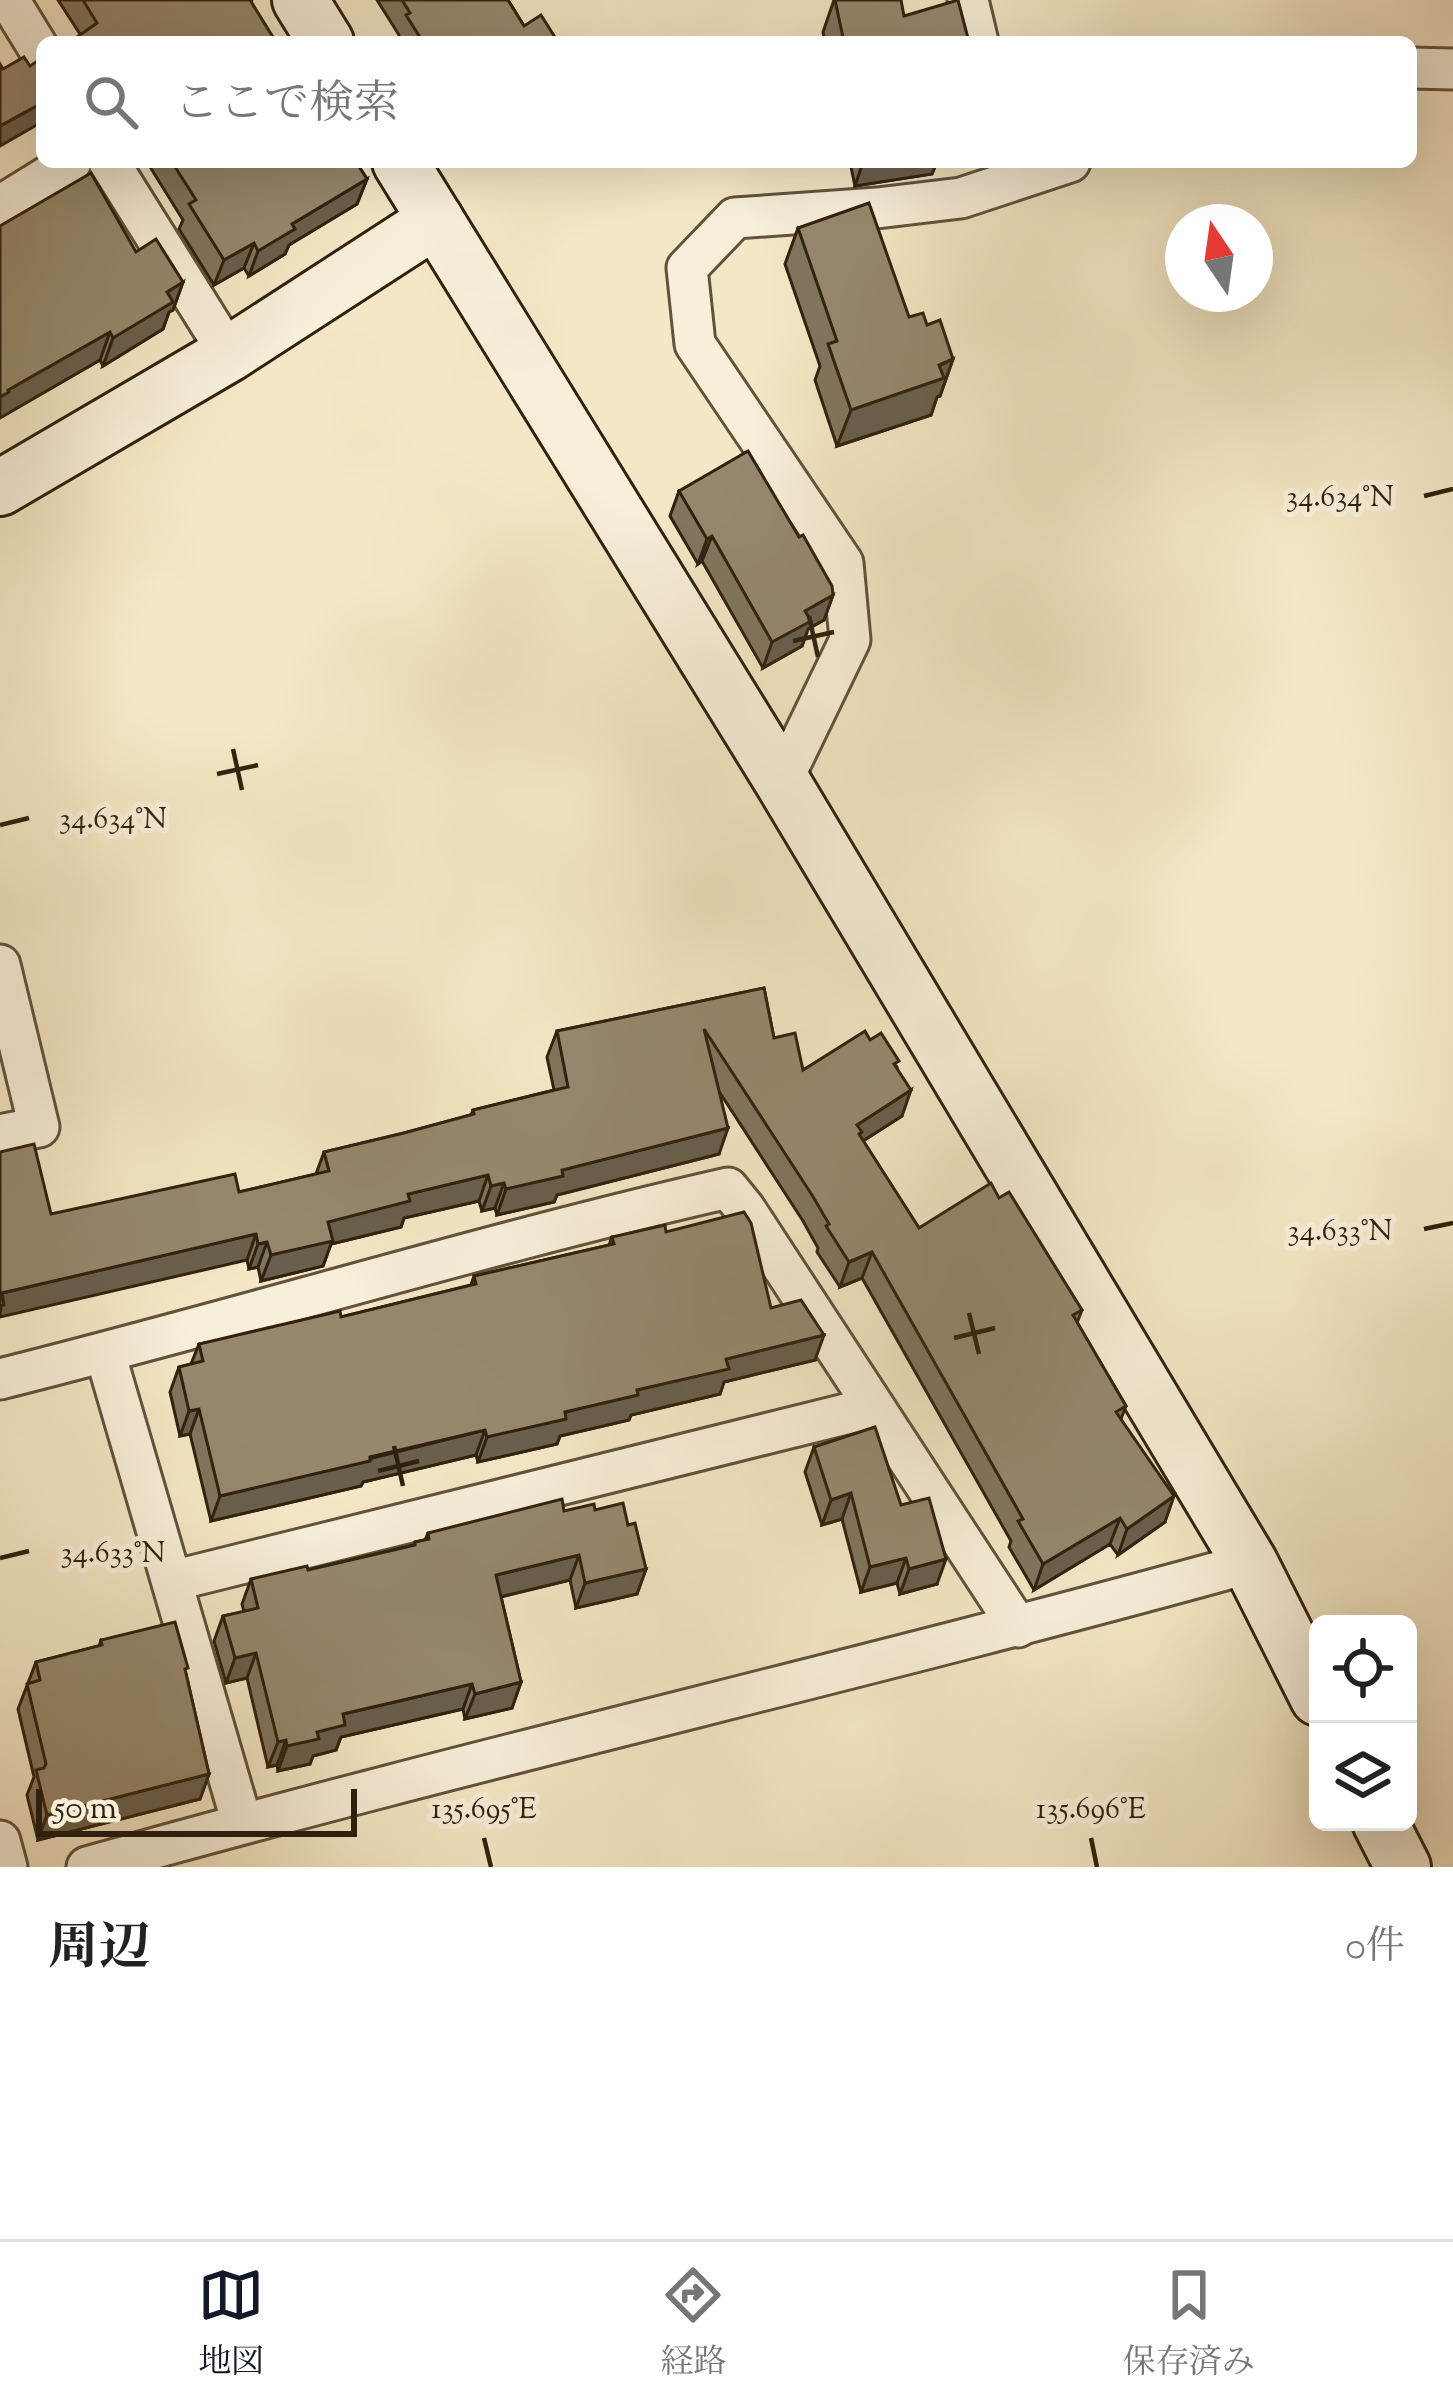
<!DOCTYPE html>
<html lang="ja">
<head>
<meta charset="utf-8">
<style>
	:root { --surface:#fff; --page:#f2f2f2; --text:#222; --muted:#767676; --line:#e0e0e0; --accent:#111827 }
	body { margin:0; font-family:"Sorts Mill Goudy","Noto Serif JP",serif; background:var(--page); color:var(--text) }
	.controls { position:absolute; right:36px; bottom:36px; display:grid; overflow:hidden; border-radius:18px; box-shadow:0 12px 48px #0002 }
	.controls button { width:108px; height:108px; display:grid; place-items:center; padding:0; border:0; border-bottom:3px solid var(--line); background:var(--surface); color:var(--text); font:60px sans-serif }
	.compass { position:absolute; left:1165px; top:204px; width:108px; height:108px; border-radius:50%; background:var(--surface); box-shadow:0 12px 48px #0002; rotate:347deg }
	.scale { position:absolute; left:36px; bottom:30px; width:321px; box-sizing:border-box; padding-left:12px; border:6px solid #30210e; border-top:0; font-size:33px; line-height:42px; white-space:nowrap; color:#30210e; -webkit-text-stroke:9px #f8efd9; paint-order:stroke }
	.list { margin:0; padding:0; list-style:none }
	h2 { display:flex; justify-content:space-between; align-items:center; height:156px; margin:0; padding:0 48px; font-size:51px }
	h2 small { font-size:39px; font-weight:400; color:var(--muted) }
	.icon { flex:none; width:66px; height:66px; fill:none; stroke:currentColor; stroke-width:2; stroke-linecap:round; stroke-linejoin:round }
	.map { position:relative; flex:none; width:1453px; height:1867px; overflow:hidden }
	.search { position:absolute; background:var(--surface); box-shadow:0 12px 48px #0002; left:36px; right:36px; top:36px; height:132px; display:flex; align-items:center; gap:30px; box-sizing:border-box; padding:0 42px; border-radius:18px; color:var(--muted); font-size:45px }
	.sheet { height:372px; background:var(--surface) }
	nav { display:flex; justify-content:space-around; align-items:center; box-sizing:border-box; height:168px; border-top:3px solid var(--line); background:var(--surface); font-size:33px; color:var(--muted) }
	nav a { display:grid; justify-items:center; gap:6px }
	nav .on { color:var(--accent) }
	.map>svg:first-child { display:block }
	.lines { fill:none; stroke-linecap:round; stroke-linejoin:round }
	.street-casing { stroke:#61523c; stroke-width:45 }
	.secondary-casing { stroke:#30210e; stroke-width:60 }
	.street { stroke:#f8efd9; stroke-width:39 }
	.secondary { stroke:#f8efd9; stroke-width:54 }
	.wall { fill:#81755e; stroke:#30210e; stroke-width:3 }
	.shaded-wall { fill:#695f4c; stroke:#30210e; stroke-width:3 }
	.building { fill:#96886d; stroke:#30210e; stroke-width:3 }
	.ticks { fill:none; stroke:#30210e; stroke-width:4.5 }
	.ticks-label { font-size:30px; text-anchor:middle; fill:#30210e; stroke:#f8efd9; stroke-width:10; stroke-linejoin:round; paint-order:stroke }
</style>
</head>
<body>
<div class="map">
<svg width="1453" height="1867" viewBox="0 0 1453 1867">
	<rect width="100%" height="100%" fill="#f4e7c5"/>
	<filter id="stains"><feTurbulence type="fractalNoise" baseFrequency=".00167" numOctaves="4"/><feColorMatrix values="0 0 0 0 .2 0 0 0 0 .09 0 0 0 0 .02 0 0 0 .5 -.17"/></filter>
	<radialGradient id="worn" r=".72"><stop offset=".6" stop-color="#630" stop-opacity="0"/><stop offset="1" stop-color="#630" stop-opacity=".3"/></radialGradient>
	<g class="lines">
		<defs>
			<g id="street">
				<path d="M9 0 42 54"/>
				<path d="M968 0 978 42"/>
				<path d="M1411 68 1453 69"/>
				<path d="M109 162 229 354"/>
				<path d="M0 206 71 162"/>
				<path d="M782 781 850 640 843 563 695 344 687 268 735 218 877 208 961 198 1070 162"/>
				<path d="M0 965 39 1127 0 1135"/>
				<path d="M105 1353 242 1823"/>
				<path d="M0 1379C244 1318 483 1244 728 1188L745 1209 1018 1627"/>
				<path d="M172 1581 874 1407"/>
				<path d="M0 1841 7 1867"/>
				<path d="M87 1867C473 1758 864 1670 1250 1563"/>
			</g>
			<g id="secondary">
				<path d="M300 0 326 42"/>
				<path d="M400 162 782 781 1250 1563 1318 1698"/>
				<path d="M0 488 229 354 436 220"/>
				<path d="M1380 1822 1403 1867"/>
			</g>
		</defs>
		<use href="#street" class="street-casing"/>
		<use href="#secondary" class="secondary-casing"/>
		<use href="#street" class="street"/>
		<use href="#secondary" class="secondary"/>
	</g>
	<g class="wall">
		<path d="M58 0H253L80 34Z"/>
		<path d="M377 0H508L524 26 558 42H398L399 35Z"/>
		<path d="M834 0 904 16 969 42H825L823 32Z"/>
		<path d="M147 162H356L367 179 357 204 289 245 285 254 249 276 244 268 214 285 179 229 183 220Z"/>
		<path d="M850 162H937L932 174 855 186Z"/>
		<path d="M0 226 136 252 183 282 173 310 169 312 163 329 103 366 100 360 1 417Z"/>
		<path d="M798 228 909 317 927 325 953 359 940 396 937 397 931 415 837 446 815 380 820 366 785 264Z"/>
		<path d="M679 491 833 595 824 620 808 629 802 646 763 668 702 561 698 564 670 516Z"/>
		<path d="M764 988 774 1038 803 1070 870 1040 897 1067 902 1116 863 1141 919 1228 999 1198 1082 1310 1077 1323 1126 1406 1121 1419 1165 1522 1118 1555 1110 1544 1034 1590 1009 1547 1011 1541 862 1278 840 1287 817 1252 818 1248 803 1221 720 1093 719 1154 557 1195 554 1202 497 1215 495 1208 482 1211 479 1201 404 1218 401 1227 331 1244 323 1266 261 1281 258 1267 249 1269 247 1260 51 1214 239 1192 316 1174 324 1152 404 1133 471 1115 473 1110 554 1090 547 1057 557 1031Z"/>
		<path d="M666 1232 771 1308 815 1360 724 1382 720 1394 631 1415 629 1420 560 1436 557 1444 478 1462 476 1455 363 1482 361 1486 211 1521 190 1434 180 1436 170 1392 179 1367 191 1364 199 1344 341 1317 471 1285 474 1276 609 1245 612 1237Z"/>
		<path d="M814 1447 901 1505 937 1584 900 1594 897 1583 861 1592 842 1519 822 1525 805 1472Z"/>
		<path d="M595 1510 628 1525 646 1569 637 1594 576 1608 570 1580 501 1597 521 1682 512 1708 465 1719 463 1709 341 1737 336 1750 313 1756 310 1764 278 1771 277 1765 268 1767 247 1678 226 1683 214 1641 223 1616 244 1612 242 1604 251 1579 308 1570 414 1545 415 1542 425 1540 428 1533 564 1511Z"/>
		<path d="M101 1640 186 1674 209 1774 200 1799 38 1840 27 1795 34 1777 18 1709 36 1662 99 1646Z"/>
	</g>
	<g class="shaded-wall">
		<path d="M42 103V122L0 146V126Z"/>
		<path d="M863 162H937L932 174 855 186Z"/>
		<path d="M367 179 357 204 289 245 285 254 249 276 258 251 292 224Z"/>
		<path d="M254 243 244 268 214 285 224 260Z"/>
		<path d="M183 282 173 310 169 312 163 329 103 366 113 338 167 292Z"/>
		<path d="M110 332 100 360 0 418V397L8 390Z"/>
		<path d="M953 359 940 396 937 397 931 415 837 446 851 410Z"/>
		<path d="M712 536 702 561 698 564 707 539Z"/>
		<path d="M833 595 824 620 808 629 802 646 763 668 772 642 805 611Z"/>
		<path d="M911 1090 902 1116 858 1144 857 1125Z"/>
		<path d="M728 1128 719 1154 557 1195 554 1202 497 1215 506 1189 562 1170Z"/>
		<path d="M488 1175 479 1201 404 1218 401 1227 331 1244 323 1266 261 1281 271 1255 328 1222 408 1194Z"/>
		<path d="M504 1183 495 1208 482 1211 491 1186Z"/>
		<path d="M256 1234 247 1260 0 1317 2 1293Z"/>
		<path d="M267 1242 258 1267 249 1269 258 1244Z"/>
		<path d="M872 1252 862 1278 840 1287 849 1262Z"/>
		<path d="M824 1335 815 1360 724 1382 720 1394 631 1415 629 1420 560 1436 557 1444 478 1462 487 1437 637 1390 726 1359Z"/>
		<path d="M199 1409 190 1434 180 1436 189 1411Z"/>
		<path d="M485 1430 476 1455 363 1482 361 1486 211 1521 220 1496Z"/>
		<path d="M851 1493 842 1519 822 1525 831 1500Z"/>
		<path d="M1174 1496 1165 1522 1118 1555 1127 1529Z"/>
		<path d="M1120 1518 1110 1544 1034 1590 1043 1564Z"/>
		<path d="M579 1555 570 1580 487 1600 496 1575Z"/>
		<path d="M906 1558 897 1583 861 1592 870 1567Z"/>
		<path d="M946 1559 937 1584 900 1594 909 1569Z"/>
		<path d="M646 1569 637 1594 576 1608 585 1583Z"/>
		<path d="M256 1653 247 1678 226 1683 235 1658Z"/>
		<path d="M521 1682 512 1708 465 1719 475 1694Z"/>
		<path d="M472 1684 463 1709 341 1737 336 1750 313 1756 310 1764 278 1771 287 1746 317 1732 343 1714Z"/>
		<path d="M286 1740 277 1765 268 1767 278 1742Z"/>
		<path d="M209 1774 200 1799 38 1840 47 1815Z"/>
	</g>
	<g class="building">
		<path d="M83 0H250L276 42H70L97 23Z"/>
		<path d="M402 0H508L524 26 541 15 558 42H423L406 15 410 13Z"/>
		<path d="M835 0H901L904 16 958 0 969 42H844Z"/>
		<path d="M24 57 30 66 42 58V103L0 126V64L3 69Z"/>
		<path d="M172 162H356L367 179 292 224 295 229 258 251 254 243 224 260 189 204 196 200Z"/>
		<path d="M91 173 136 252 156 239 183 282 167 292 173 302 113 338 110 332 8 390 9 392 0 397V226Z"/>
		<path d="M869 203 909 317 923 313 927 325 940 320 953 359 939 365 944 378 851 410 828 344 837 341 798 228Z"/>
		<path d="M748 451 799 537 803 535 832 586 833 595 805 611 811 621 772 642 712 536 707 539 679 491Z"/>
		<path d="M764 988 774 1038 795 1033 803 1070 865 1031 870 1040 881 1033 899 1061 894 1064 911 1090 857 1125 862 1132 859 1134 919 1228 991 1183 999 1198 1009 1192 1082 1310 1073 1315 1126 1406 1116 1412 1174 1496 1127 1529 1120 1518 1043 1564 1018 1521 1023 1519 872 1252 849 1262 826 1226 829 1224 812 1195 704 1029 728 1128 562 1170 563 1176 506 1189 504 1183 491 1186 488 1175 408 1194 410 1201 328 1222 333 1241 271 1255 267 1242 258 1244 256 1234 2 1293 4 1305 0 1306V1152L34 1144 51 1214 235 1174 239 1192 329 1171 324 1152 404 1133 474 1114 473 1110 568 1087 557 1031Z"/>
		<path d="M744 1212 751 1223 771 1308 801 1300 824 1335 726 1359 729 1369 637 1390 638 1395 565 1412 566 1419 487 1437 485 1430 370 1457V1461L220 1496 199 1409 189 1411 179 1367 203 1361 199 1344 340 1311 341 1317 476 1284 474 1276 614 1244 612 1237 665 1225 666 1232Z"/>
		<path d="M875 1427 901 1505 929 1498 946 1559 909 1569 906 1558 870 1567 851 1493 831 1500 814 1447Z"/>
		<path d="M562 1499 564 1511 594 1504 595 1510 623 1503 628 1525 635 1523 646 1569 585 1583 579 1555 496 1575 521 1682 475 1694 472 1684 343 1714 345 1725 317 1732 319 1739 287 1746 286 1740 278 1742 256 1653 235 1658 223 1616 258 1608 251 1579 307 1566 308 1570 415 1545V1542L429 1539 428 1533Z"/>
		<path d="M175 1622 188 1668 185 1669 209 1774 47 1815 36 1770 44 1768 46 1764 27 1684 40 1680 36 1662 102 1645 101 1640Z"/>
	</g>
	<path class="ticks" d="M1424 496 1453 489M809 616 818 657M793 641 834 632M233 749 242 790M217 774 258 765M0 825 29 818M1424 1229 1453 1223M969 1313 979 1354M954 1338 995 1328M394 1446 403 1486M378 1471 419 1461M0 1558 29 1551M484 1838 491 1867M1091 1838 1097 1867"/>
	<g class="ticks-label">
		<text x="1340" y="506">34.634°N</text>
		<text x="113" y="828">34.634°N</text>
		<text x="1340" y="1240">34.633°N</text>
		<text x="113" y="1562">34.633°N</text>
		<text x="484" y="1818">135.695°E</text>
		<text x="1091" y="1818">135.696°E</text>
	</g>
	<rect width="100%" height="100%" filter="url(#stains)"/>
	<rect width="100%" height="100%" fill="url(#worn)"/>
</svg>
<div class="controls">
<button><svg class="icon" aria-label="locate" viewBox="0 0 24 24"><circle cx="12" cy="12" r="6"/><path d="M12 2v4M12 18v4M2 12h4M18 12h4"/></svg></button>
<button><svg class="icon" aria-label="layers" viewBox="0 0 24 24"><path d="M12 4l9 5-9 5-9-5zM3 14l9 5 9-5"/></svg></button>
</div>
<svg class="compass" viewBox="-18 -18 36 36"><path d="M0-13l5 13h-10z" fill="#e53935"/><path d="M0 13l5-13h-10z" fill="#767676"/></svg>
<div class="scale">50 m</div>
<div class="search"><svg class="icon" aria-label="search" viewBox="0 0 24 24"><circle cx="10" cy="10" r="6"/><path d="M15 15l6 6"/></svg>ここで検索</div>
</div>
<section class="sheet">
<h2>周辺<small>0件</small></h2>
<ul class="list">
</ul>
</section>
<nav>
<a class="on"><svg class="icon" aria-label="map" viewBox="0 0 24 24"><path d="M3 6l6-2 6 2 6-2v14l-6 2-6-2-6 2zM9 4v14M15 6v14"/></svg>地図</a>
<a><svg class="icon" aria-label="directions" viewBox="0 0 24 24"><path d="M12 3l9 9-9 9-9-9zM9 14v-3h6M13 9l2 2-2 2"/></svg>経路</a>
<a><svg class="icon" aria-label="saved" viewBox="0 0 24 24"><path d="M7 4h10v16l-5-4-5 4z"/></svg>保存済み</a>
</nav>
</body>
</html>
